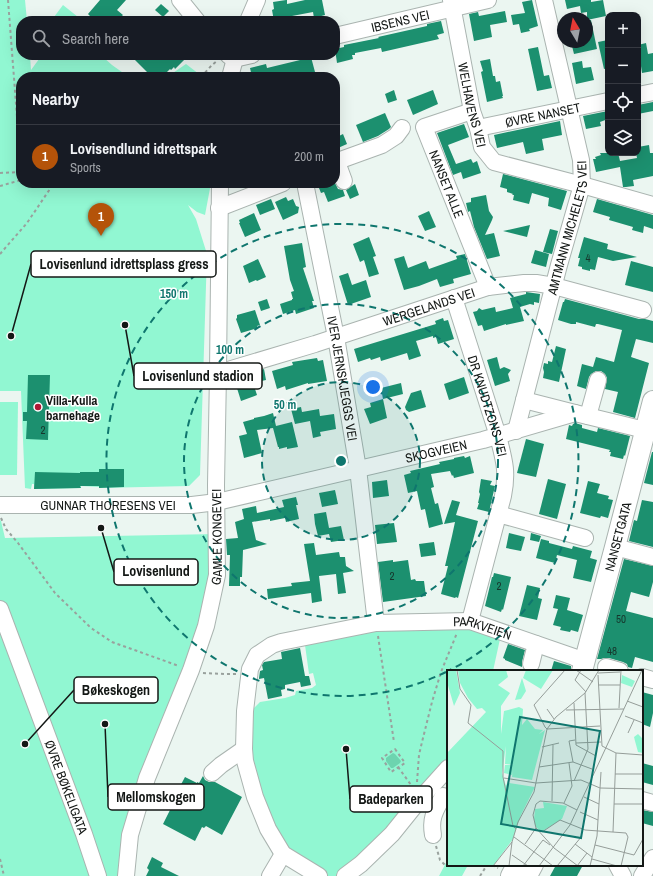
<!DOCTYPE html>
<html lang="en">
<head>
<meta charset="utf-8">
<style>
	:root { --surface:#171b24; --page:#242831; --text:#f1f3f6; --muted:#9ea1a6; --line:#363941; --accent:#b45309 }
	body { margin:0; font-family:"Archivo Narrow",sans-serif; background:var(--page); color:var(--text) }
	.controls { position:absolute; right:12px; top:12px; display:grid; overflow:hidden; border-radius:8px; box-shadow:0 4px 16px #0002 }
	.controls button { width:36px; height:36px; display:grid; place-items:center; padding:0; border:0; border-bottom:1px solid var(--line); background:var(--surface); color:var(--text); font:20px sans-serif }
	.compass { position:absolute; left:557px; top:12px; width:36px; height:36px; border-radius:50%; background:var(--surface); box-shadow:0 4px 16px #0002; rotate:350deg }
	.you { position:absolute; left:373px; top:387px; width:14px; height:14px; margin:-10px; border:3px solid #fff; border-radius:50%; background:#1a73e8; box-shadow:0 0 0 6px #1a73e833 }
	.badge { display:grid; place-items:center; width:26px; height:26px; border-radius:50%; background:var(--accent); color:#fff; font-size:13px; font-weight:700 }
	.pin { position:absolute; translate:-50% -33px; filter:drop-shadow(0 1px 2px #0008) }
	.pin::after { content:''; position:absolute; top:21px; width:14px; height:12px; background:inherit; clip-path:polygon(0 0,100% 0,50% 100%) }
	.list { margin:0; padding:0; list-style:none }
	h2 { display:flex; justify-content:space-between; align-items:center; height:52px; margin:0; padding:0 16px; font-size:17px }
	h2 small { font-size:13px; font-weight:400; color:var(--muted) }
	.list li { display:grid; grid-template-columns:26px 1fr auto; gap:12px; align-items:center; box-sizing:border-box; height:64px; padding:0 16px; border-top:1px solid var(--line) }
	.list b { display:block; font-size:15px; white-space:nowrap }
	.list p { margin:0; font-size:13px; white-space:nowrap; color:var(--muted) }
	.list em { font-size:13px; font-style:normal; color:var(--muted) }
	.icon { flex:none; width:22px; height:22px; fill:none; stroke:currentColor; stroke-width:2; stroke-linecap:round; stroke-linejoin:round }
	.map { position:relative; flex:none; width:653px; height:876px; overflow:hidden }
	.search { position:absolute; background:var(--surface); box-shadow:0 4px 16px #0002; left:16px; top:16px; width:324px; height:44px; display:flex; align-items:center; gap:10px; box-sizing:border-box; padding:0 14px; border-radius:16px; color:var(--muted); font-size:15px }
	.panel { position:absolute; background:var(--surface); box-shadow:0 4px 16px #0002; left:16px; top:72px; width:324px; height:116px; border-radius:16px }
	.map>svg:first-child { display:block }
	.green { fill:#91f7d2 }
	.water { fill:#6dd4af }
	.building { fill:#1c906f }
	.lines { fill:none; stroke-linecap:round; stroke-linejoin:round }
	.minor-casing { stroke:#aab4b0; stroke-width:18 }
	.major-casing { stroke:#aab4b0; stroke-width:22 }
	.path { stroke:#99a19d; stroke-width:2; stroke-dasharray:3 3; stroke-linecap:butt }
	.minor { stroke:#fff; stroke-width:16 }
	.major { stroke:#fff; stroke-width:20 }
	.ring { fill:none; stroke:#0f766e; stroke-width:2; stroke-dasharray:7 5 }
	.poi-dot { fill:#ad1835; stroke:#fff; stroke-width:1.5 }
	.labels { text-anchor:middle; stroke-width:3; stroke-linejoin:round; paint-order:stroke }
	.number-label { font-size:11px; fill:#16362c }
	.street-label { font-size:13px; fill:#141816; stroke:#fff }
	.poi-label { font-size:13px; font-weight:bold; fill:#141816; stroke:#fff; text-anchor:start }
	.inset-road { fill:none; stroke:#959d99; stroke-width:1 }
	.view { fill:#0f766e; fill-opacity:0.15; stroke:#0f766e; stroke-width:2 }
	.inset-edge { fill:none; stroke:#141816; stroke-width:2 }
	.centre { fill:#0f766e; stroke:#fff; stroke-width:2 }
	.ring-label { font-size:12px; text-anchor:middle; font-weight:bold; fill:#0f766e; stroke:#fff; stroke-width:3; stroke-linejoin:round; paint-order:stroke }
	.leader { fill:none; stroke:#141816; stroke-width:1.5 }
	.callout-dot { fill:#141816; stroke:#fff; stroke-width:1.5 }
	.callout { fill:#fff; stroke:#141816; stroke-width:1.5 }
	.callout-label { font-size:14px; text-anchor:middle; font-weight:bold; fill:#141816 }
</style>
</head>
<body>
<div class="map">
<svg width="653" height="876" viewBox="0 0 653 876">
	<rect width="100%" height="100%" fill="#ebf6f1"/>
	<g class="green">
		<path d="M0 0H25L27 21H21V55H30L31 70 42 55H102L103 57 112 65 129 77H21V183H211L205 215 197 212 188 205 196 219 207 254 200 475 189 486 99 488V487L81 486V488L34 489V484H32L31 489 25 488 21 391H0Z"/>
		<path d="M63 5 83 21H51Z"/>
		<path d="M186 64 199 74 194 77H167Z"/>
		<path d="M0 402H18L17 475H0Z"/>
		<path d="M0 520 1 521 5 538 217 534V575L147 778 126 876H0Z"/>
		<path d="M469 629 500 639 493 671H448V763L345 876H320L289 854 254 792 249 724 252 710 260 702 285 698 295 695 296 691 312 688 316 685 313 673 309 674 305 645 375 631Z"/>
		<path d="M448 859V865H468L462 876H439Z"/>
	</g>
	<path class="water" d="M393 753 395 754 401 761 400 763 393 768H391L386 761V758Z"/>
	<g class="building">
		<path d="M100 0H126L117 10 123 15 121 17 126 21H95L88 14Z"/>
		<path d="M286 0H287V4L305 0H322L325 15 314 18 313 12 292 16 293 21H274L272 10 274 9 273 2Z"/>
		<path d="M532 0 538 26 529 29 530 31 521 33 519 24 513 25 511 15 525 13 522 2Z"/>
		<path d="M565 0H591V2L603 0 606 16 587 20V12L581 13 580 6 567 9Z"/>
		<path d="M161 4 169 11 163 17 155 10Z"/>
		<path d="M505 11 507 22 490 25 492 37 474 41 469 14 478 12 479 16Z"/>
		<path d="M591 20 597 49 574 54 571 42H587V21Z"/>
		<path d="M441 21 444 33 437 35 439 39 382 52 381 48 355 53V55H352L353 59 337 63 335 49 344 47V45L379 38 378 37 427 26V24Z"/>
		<path d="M608 40V68L604 69 598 42Z"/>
		<path d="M646 43 648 54 653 53V71L642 73 638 45Z"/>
		<path d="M538 47 544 76 549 75 552 88 537 91 528 49Z"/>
		<path d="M130 55H189L175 69 174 67 171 70 170 69 162 77H152Z"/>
		<path d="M308 55V58L311 57 315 72H311V76L305 77H252L250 68 266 64 267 68 296 61 300 60V57Z"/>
		<path d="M490 59 493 76H495L496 82 500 81 503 96H502L503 98 487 102 481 72 483 71 480 61Z"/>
		<path d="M582 61 583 68 591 67 594 80 576 84 572 63Z"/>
		<path d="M394 90 397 100 388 103 385 94Z"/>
		<path d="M433 90 438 104 413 115 407 100Z"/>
		<path d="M653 102V111L638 114V105Z"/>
		<path d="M608 111V119L600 122 601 126 586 129 583 116Z"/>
		<path d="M385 113 391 127 389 129 378 136 363 142 356 125Z"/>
		<path d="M560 121 562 135 542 139 544 150 526 154 523 142 497 148 494 135Z"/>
		<path d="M464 124 469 137 448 145 456 164 471 159 473 163 477 161 481 173 463 179 461 172 453 175 437 133Z"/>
		<path d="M343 134 347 144 338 148 335 142V138Z"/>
		<path d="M649 145 650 153H653V176L633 180 634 186 626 187H623L620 167 596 172 593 159H596L595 157 601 155 600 153H618L620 161 637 158 636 153H638V147Z"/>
		<path d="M503 174 567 191 561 210 548 206 549 198 532 193 529 204 513 200 514 195H512L513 194 507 192V189L500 187Z"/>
		<path d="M317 183H335L338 189 343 190 345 196 328 202 324 192 321 193Z"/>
		<path d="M355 184 359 195 350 199 346 190Z"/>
		<path d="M486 195 489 211 493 217 492 220 485 235 494 233 500 256 487 259 474 227 470 211 468 212 466 203 471 202V198Z"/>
		<path d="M286 197 288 201 293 199 296 206 299 207 298 213 283 220 275 202Z"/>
		<path d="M271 199 275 209 260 215 256 205Z"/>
		<path d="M597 199 653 215V229L644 226 643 233 632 230 633 227 609 220 610 217 593 212Z"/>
		<path d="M429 211 436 227 425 231 418 216Z"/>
		<path d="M254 213 261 230 245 237 239 223H240L239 220Z"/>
		<path d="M530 225 527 237 503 231Z"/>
		<path d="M550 229 558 231 552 254 543 252Z"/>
		<path d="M369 237 376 256 373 257 379 274 369 277 364 260 360 262 353 244Z"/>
		<path d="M584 237 608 244 607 249 637 257 613 261 598 257 595 270 590 269V271L582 269V267L578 266 580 258H578Z"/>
		<path d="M302 243 306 267 303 268 314 301H312L314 308 296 314 295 310 283 314 280 304 292 300V299H293L291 292 294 291 290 280 284 246Z"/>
		<path d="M535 250 549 254 546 267 531 263Z"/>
		<path d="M465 254 471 274 453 279 454 283 440 287 437 279 419 286 404 290 394 259 404 256 408 268 426 261 429 269 457 259 456 256Z"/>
		<path d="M258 259 266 277 257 281 256 280 249 283 243 266Z"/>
		<path d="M631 261 653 267V292L625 285Z"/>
		<path d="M348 273 352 285 366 280 371 297 348 305 339 276Z"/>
		<path d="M526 292 540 294 539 303 534 302V305L530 304 520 307 524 321 506 325V324L484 331 482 325 478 326 473 312 477 311 479 308 482 310 495 307 496 312 513 308 510 298 526 294Z"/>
		<path d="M267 299 270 308 261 311 258 302Z"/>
		<path d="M565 299 639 319H645L653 321V343L636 339 631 357 649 363 635 418 613 412 618 392 605 389 607 378 605 374 601 371H596L591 374 589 377 586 389 577 386 582 364 593 367 596 357 614 362 622 330 598 324H596L595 327 576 322V324H571L558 320 563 302H564Z"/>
		<path d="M255 310 260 325 257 326 258 328 241 333 236 319 237 318V315Z"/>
		<path d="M443 318 444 321 448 320 454 339 438 344 436 337 433 338V336L416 341 421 356 409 360 407 353 381 361 380 357 371 360 370 358 358 362 354 349 436 324 435 321Z"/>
		<path d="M556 346 566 349 559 382 543 378 544 372 543 368 544 363 548 364V361L552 362Z"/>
		<path d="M497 357 500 369 504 367 511 370 508 374 510 381 495 386 487 360Z"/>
		<path d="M317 358 318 361 323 360 327 381 308 384V383L286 390 285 386 277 389 272 371 293 365 292 362Z"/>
		<path d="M264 369 266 380 257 382 255 372Z"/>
		<path d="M28 375H50L48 440 26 439 27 421H23V412H27Z"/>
		<path d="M464 377 469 393 449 400 444 384Z"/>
		<path d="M252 380 257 395 241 401 236 385Z"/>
		<path d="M401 383 403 394 383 399 381 388Z"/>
		<path d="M421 390 426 407 409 412 406 410 405 407 411 393Z"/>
		<path d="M383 399 387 418 370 424 364 409 371 407 370 403Z"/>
		<path d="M301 407 302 412 319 409 320 416 334 414 336 429 320 432 321 436 313 438 310 421 295 424 291 409Z"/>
		<path d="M273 413 276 426 292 422 298 447 287 449V447L279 449V447H278L273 428 257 430 262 453 244 458 239 436 247 434 243 422 254 419V418L264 416Z"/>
		<path d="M575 423 582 425V428L597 432 598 428 630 436 625 456 624 455 623 459 610 456 611 452H609L610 450 566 439 569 425 572 426 573 424Z"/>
		<path d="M526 439 544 444 536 477 517 473Z"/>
		<path d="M652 452H653V485L644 483Z"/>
		<path d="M464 456 465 458 470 456 474 473 454 478 453 475 452 476 450 471 431 474 434 487 431 488 435 504 438 503 443 524 429 528 425 509 421 510 417 491 408 493 404 475 411 473 410 471 440 464 439 462 454 459V458Z"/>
		<path d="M99 469H124V487L99 488V486H80L81 488 34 489 35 472 80 473V472H99Z"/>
		<path d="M481 479 492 481 490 485 495 486 489 512 477 509 479 503H478L480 494 479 492Z"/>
		<path d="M548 479 566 484 557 519 539 514Z"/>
		<path d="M387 480 389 496 373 498 372 482Z"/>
		<path d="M588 481 600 484 597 493 609 496 608 499 613 500 608 518 601 516 600 518 580 513Z"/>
		<path d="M335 490 338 504 322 507 319 493Z"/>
		<path d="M296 497 298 505H296L299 519 286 522 285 518 270 521V519L252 522 256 540 267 544 243 550 242 577H240V586H229L230 555H227L226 539 238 538 235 522 244 519 242 509 256 506 257 513 284 507 282 500Z"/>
		<path d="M452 500 460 502 456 515 478 521 458 598 456 597 455 598 441 594 448 566H445L452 536 455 522 444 524Z"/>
		<path d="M642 500 653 502V547L629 541 634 520 637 521Z"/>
		<path d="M326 512 329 528 341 526 344 540 331 542 329 534 318 536 315 524 314 514Z"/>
		<path d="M394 523 397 542 377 544 375 525Z"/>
		<path d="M509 533 525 537 521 551 506 548Z"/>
		<path d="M531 533 541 536 539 542 530 540Z"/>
		<path d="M541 539 549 541V543L572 549 573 546 592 551 590 558 597 560 591 582 573 578 577 560 557 555 555 563 536 558Z"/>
		<path d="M434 542 436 555 421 557 419 544Z"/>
		<path d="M314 543 316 555 339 552 340 557H345L346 566 354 571 343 573 346 593 338 594 336 574 319 576 322 601 312 603 311 593 268 599 267 589 292 586 291 583 310 581 304 544Z"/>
		<path d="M624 559 653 566V582L649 597 631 592 626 611 653 618V662L635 657 632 668 628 667 627 664 623 662 609 658H604L601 659H597Z"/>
		<path d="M393 560V562L408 560 411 580 415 579 416 581H424L426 596 383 602 378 562Z"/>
		<path d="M494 573 511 577 503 610 502 609 501 612 485 606 492 577H493Z"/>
		<path d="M527 585 540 588 538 598 542 599 537 620 519 616Z"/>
		<path d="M556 595 570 598 567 610 583 615 578 632 571 630 570 632 560 630 561 627 553 625 558 609 553 608Z"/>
		<path d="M508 644 525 650 522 662V667L505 660V659L503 658Z"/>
		<path d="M300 648 305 676H309L311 685 301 687 300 682 285 685V689L281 690 282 696 268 699 264 678 259 679V678L260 671 263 670 262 665 264 662 282 659 281 652Z"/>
		<path d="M554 661 571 666V671H551Z"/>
		<path d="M642 692 653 695V713L650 727 642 724Z"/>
		<path d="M642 763 653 766V785L642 782Z"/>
		<path d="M203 776 205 780 209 782H215L242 797 222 835 206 826 204 828 202 827 195 841 163 824 170 810 168 809 185 777 197 783V782L199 783Z"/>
		<path d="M642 810 653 812V826L642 823Z"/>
		<path d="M152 857 163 863 161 867 179 876H146L149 870 147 868Z"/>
		<path d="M556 865H583L577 876H550Z"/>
	</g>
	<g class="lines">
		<defs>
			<g id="minor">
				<path d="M180 0 197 21"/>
				<path id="s1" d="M451 0 472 111 478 128 482 147 494 162 582 185 653 205"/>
				<path d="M248 21 257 0"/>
				<path id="s2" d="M335 36 488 0"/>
				<path d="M228 55 234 59 252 55"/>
				<path d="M230 77 236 55"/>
				<path d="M638 95 653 92"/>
				<path id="s3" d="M472 111 424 127 488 287"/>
				<path id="s4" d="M478 128 608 101"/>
				<path d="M335 162 382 145 396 136 402 128"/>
				<path d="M337 162 344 181"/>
				<path id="s5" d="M305 183 336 337 358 469 376 623"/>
				<path d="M219 208 283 183"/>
				<path id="s6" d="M454 298 498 436C504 460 508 471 503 496L470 621"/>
				<path id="s7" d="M218 373 315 344 488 287 524 283H536L554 286 643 310"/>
				<path d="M524 400 575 413"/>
				<path d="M588 416 598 380"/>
				<path id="s8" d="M516 431 559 265 582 185 581 160 544 0"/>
				<path id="s9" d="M0 505H192L217 502 483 440 575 413 653 432"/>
				<path d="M498 514 585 538"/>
				<path d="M615 547 653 557"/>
				<path id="s10" d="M0 609 84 834 98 876"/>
				<path d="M531 664 536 644"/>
				<path d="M606 667 620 671"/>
				<path d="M642 677 653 680"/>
				<path d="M212 773 221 765 244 749"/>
				<path d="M642 800 653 803"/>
				<path d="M433 835C430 818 435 811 443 796"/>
				<path d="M617 865 623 876"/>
				<path id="s11" d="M126 876 130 835 147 778 191 670 206 626 217 575 216 485 218 373 220 183"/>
				<path d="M270 876 283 854"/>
				<path id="s12" d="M319 876 283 854 268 829 255 797 245 761 244 749 245 711 250 669 257 655 272 645 281 642 376 623 470 621 574 657 584 662"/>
				<path d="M345 876 361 864 392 834 421 798 448 768"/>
				<path d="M529 876 535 865"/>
				<path d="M642 876 653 858"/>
			</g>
			<g id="major">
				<path id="s13" d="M582 671 615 547 653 401"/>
				<path d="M511 876 517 865"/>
			</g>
		</defs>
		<use href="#minor" class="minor-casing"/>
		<use href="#major" class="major-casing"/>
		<g class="path">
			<path d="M8 0 21 169"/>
			<path d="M201 77 212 65 217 61"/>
			<path d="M0 173 21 172"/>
			<path d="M0 186 21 180"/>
			<path d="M0 254 27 223 54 183"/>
			<path d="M1 518 6 529 18 543 55 593 91 628 112 642 179 666"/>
			<path d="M378 636 394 742"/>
			<path d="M203 673 224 674H236"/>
			<path d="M395 749 405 763 391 772 382 758Z"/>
			<path d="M398 767 414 789"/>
			<path d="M417 782 419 755 422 742 432 702 441 672 457 633"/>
			<path d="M436 846 440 860 445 865"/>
			<path d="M0 859 4 876"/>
			<path d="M492 865 498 868"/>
			<path d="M480 876 487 865"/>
		</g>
		<use href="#minor" class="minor"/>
		<use href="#major" class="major"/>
	</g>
	<circle cx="341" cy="461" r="79" fill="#0f766e" fill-opacity=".12"/>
	<g class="ring">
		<circle cx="341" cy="461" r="79"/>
		<circle cx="341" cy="461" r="157"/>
		<path d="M446 672A236 236 0 1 1 450 670"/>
	</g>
	<circle class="poi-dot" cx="38" cy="407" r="4"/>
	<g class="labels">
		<g class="number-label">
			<text x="588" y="262">4</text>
			<text x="43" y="434">2</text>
			<text x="392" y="580">2</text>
			<text x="499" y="590">2</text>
			<text x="621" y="623">50</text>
			<text x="612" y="655">48</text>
		</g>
		<g class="street-label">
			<text dy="5" stroke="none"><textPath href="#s2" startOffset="67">IBSENS VEI</textPath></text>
			<text dy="5" stroke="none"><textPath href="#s1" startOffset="107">WELHAVENS VEI</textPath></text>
			<text dy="5" stroke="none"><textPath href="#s4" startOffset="66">ØVRE NANSET</textPath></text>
			<text dy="5" stroke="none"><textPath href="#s3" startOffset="112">NANSET ALLE</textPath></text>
			<text dy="5" stroke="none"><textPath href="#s8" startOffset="210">AMTMANN MICHELETS VEI</textPath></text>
			<text dy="5" stroke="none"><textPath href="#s7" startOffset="221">WERGELANDS VEI</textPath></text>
			<text dy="5" stroke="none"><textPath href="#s5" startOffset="199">IVER JERNSKJEGGS VEI</textPath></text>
			<text dy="5" stroke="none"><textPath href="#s6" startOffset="113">DR KNUDTZONS VEI</textPath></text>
			<text dy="5" stroke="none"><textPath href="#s9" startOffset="442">SKOGVEIEN</textPath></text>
			<text dy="5" stroke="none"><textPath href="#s9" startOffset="108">GUNNAR THORESENS VEI</textPath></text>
			<text dy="5" stroke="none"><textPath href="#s13" startOffset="139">NANSETGATA</textPath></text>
			<text dy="5" stroke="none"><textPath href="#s11" startOffset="354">GAMLE KONGEVEI</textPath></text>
			<text dy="5" stroke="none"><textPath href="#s12" startOffset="483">PARKVEIEN</textPath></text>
			<text dy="5" stroke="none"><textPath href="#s10" startOffset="190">ØVRE BØKELIGATA</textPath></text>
		</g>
		<g class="poi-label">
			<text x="46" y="405">Villa-Kulla<tspan x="46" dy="15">barnehage</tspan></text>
		</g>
	</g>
	<g transform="translate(447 670)">
		<rect width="196" height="196" fill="#ebf6f1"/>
		<path d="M0 0H9L13 23 7 36 0 12ZM11 0H59L61 7 51 15 63 23 54 36V64L57 41 72 37 76 39 75 55 80 49 88 59 96 60 92 64 98 60 85 110 65 107 66 99 65 105 57 103 58 95H67L58 94 59 76 55 103 59 116 61 110 62 113 88 117 74 145 66 169 46 196H0V83L39 42 35 38 30 39 21 28 13 13ZM79 0H106L94 19 76 8ZM175 5 188 11 185 17 174 13ZM75 8 79 21 74 29 68 30ZM191 64 196 69V83L191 82 188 71 187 67ZM96 132 120 136 115 149 94 162 88 156 87 149 88 139 97 138Z" fill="#91f7d2"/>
		<path class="inset-road" d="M10 0 13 19 24 35 21 53 56 81V107L66 156 69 159M118 0 87 35 98 57 100 59 153 56M129 0 146 12M134 0 128 10 139 22M151 3 173 2M151 5 155 76 169 83 196 85M151 15H173M180 31 196 37M127 33 129 75 149 86M172 38 174 0M100 39 107 49M119 40 177 39M178 46 196 53M181 63 187 50M129 73 154 72M95 77 112 73M126 92 122 71 128 70M92 97 126 92 145 99M168 104H195M57 108 89 113 134 110 153 118 196 119M127 111 141 79 138 23M137 127 152 134M105 131 106 75M117 133 125 116 122 93M167 134H196M133 142 151 150M95 162 113 150 138 160 179 163 181 167 174 196M166 162 169 83M67 167 106 196M78 174 89 158M128 174 145 187M148 175 187 185 196 169M107 178 89 158 86 145 89 134 93 131 116 133 130 140M107 178 131 196M65 185 81 196M145 189 170 196M46 196 65 172 71 152 87 122 100 59 109 47 138 23 152 0M62 196 65 172M76 196 96 170 103 175M92 196 123 155 195 0M110 196 135 166M130 196 140 183M143 196 150 166 154 102"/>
		<path class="view" d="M73 47 153 61 134 168 54 154Z"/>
		<rect width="196" height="196" class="inset-edge"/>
	</g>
	<circle cx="341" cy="461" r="6" class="centre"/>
	<g class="ring-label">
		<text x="174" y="298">150 m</text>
		<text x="230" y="354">100 m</text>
		<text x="285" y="409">50 m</text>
	</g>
	<path class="leader" d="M11 336L31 264M125 325L134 376M101 528L114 572M25 744L74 690M105 724L108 797M346 749L350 799"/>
	<g class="callout-dot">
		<circle cx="11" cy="336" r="4"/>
		<circle cx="125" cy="325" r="4"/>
		<circle cx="101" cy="528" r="4"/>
		<circle cx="25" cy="744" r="4"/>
		<circle cx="105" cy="724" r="4"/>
		<circle cx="346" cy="749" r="4"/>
	</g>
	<g class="callout">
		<rect x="31" y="251" width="185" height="26" rx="4"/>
		<rect x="134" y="363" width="128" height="26" rx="4"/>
		<rect x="114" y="559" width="84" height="26" rx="4"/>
		<rect x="74" y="677" width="84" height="26" rx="4"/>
		<rect x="108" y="784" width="96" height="26" rx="4"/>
		<rect x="350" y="786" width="82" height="26" rx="4"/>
	</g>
	<g class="callout-label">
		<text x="124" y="269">Lovisenlund idrettsplass gress</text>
		<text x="198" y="381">Lovisenlund stadion</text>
		<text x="156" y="576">Lovisenlund</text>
		<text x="116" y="695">Bøkeskogen</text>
		<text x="156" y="802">Mellomskogen</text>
		<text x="391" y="804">Badeparken</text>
	</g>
</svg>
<div class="controls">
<button>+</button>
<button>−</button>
<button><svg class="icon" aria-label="locate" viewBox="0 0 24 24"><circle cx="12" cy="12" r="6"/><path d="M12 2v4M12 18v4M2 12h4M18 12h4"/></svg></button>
<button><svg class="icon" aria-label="layers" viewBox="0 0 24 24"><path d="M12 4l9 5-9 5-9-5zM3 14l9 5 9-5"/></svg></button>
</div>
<svg class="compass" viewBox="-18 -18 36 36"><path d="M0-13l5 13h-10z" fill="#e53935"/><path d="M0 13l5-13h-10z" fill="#9ea1a6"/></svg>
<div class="you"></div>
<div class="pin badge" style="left:101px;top:236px">1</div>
<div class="search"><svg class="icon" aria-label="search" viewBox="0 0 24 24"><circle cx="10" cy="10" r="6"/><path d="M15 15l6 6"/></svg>Search here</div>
<section class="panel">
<h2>Nearby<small></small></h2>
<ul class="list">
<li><span class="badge">1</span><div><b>Lovisendlund idrettspark</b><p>Sports</p></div><em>200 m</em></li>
</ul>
</section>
</div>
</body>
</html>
